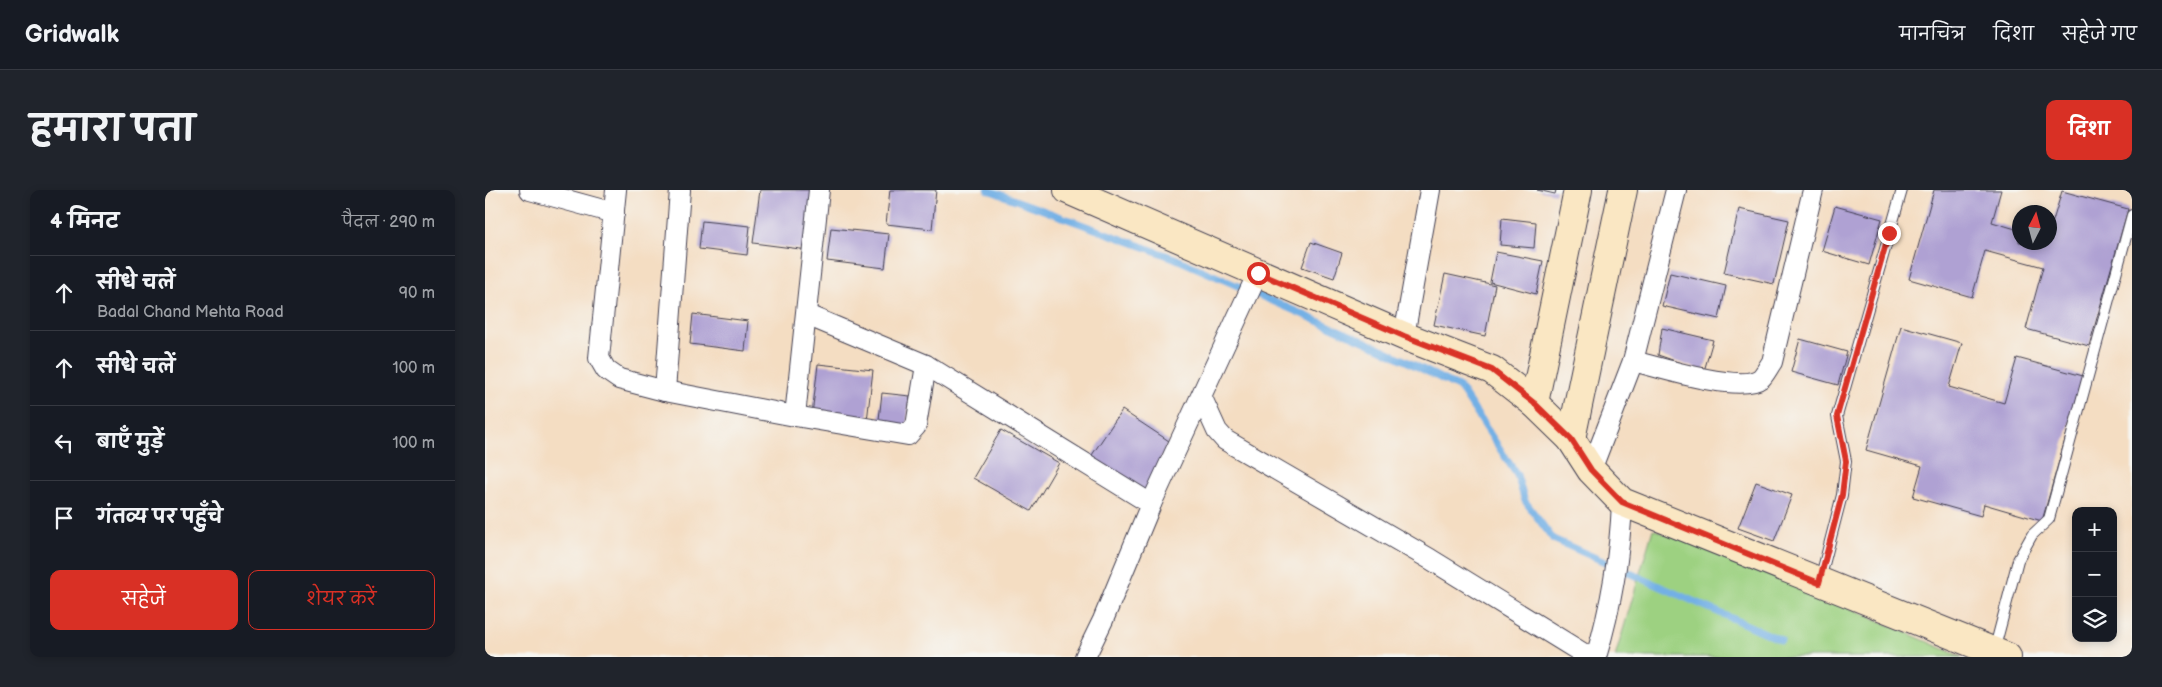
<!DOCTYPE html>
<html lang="hi">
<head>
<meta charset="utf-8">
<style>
	:root { --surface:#171b24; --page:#20242c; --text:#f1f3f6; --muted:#9ea1a6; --line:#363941; --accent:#d93025 }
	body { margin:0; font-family:"Balsamiq Sans","Playpen Sans Deva",sans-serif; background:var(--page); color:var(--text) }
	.controls { position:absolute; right:15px; bottom:15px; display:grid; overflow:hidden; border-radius:10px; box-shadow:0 2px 8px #0003 }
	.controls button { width:45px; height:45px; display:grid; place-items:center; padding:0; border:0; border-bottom:1px solid var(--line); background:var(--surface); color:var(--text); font:25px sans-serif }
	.compass { position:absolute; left:1527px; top:15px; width:45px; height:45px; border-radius:50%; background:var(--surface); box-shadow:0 2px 8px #0003; rotate:6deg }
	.stop { position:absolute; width:15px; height:15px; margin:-11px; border:4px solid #d93025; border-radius:50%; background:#fff }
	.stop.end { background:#d93025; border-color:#fff; box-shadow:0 1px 5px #0008 }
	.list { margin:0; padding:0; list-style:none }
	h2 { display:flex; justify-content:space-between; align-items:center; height:65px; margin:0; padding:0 20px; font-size:21px }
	h2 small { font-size:16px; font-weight:400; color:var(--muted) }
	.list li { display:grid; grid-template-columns:32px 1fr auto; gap:15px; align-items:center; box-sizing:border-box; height:75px; padding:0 20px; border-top:1px solid var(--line) }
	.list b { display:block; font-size:19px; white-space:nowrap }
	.list p { margin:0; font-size:16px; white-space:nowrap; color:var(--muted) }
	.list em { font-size:16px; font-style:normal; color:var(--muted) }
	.actions { display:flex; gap:10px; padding:15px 20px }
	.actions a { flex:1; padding:11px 0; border:1px solid var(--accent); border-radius:10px; text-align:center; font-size:18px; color:var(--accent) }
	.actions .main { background:var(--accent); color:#fff }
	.icon { flex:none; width:28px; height:28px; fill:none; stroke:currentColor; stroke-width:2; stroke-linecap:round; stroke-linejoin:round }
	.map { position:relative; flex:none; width:1647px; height:467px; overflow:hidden; border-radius:10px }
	header { display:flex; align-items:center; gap:30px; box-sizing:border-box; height:70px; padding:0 25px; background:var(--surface); border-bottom:1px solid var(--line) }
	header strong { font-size:24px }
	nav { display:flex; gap:28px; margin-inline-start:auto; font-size:18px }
	.intro { display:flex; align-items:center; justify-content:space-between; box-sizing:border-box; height:120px; padding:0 30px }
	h1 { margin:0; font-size:35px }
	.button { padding:12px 22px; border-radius:10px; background:var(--accent); color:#fff; font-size:18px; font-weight:700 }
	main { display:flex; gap:30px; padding:0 30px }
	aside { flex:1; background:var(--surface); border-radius:10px; box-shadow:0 2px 8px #0003 }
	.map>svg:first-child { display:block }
	.green { fill:#9dd181; stroke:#607a5e }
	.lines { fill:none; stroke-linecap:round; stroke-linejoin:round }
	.stream { stroke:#73b0e5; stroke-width:7 }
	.building { fill:#afa1d3 }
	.lane-casing { stroke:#423e4f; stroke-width:12 }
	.street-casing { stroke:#423e4f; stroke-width:22 }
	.secondary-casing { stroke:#423e4f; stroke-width:30 }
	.lane { stroke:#fff; stroke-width:10 }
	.street { stroke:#fff; stroke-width:20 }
	.secondary { stroke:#fae7c3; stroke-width:28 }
	.route { stroke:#d93025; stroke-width:6 }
</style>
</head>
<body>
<header>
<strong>Gridwalk</strong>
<nav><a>मानचित्र</a><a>दिशा</a><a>सहेजे गए</a></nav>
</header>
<div class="intro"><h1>हमारा पता</h1><a class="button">दिशा</a></div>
<main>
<aside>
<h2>4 मिनट<small>पैदल · 290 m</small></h2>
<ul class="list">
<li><svg class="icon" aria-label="ahead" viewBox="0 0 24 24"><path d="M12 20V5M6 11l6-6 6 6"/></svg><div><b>सीधे चलें</b><p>Badal Chand Mehta Road</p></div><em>90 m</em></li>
<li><svg class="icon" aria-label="ahead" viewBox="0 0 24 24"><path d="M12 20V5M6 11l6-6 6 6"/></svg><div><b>सीधे चलें</b></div><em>100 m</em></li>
<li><svg class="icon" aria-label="left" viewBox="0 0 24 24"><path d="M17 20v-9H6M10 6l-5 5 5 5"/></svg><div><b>बाएँ मुड़ें</b></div><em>100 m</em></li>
<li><svg class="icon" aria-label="arrive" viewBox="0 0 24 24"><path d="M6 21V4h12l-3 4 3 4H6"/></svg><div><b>गंतव्य पर पहुँचे</b></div></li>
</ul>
<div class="actions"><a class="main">सहेजें</a><a>शेयर करें</a></div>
</aside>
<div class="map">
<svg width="1647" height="467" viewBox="0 0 1647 467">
	<rect width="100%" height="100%" fill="#f6f6f2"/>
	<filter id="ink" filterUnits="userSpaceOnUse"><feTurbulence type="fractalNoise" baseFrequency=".02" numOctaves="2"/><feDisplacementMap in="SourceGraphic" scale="10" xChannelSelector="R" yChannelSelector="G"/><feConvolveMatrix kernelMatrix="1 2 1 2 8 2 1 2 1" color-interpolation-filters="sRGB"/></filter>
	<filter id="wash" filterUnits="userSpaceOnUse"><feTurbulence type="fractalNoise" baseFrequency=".0096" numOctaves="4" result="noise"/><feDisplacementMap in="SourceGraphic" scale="20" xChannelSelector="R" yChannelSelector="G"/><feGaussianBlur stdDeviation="1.12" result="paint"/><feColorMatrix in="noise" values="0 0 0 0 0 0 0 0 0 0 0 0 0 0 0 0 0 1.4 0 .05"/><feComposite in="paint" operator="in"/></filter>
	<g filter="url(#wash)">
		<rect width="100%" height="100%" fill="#f4ddc2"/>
		<path class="green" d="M1168 339 1242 364 1477 467H1130Z"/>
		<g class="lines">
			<path class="stream" d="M503 0 689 68 899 160 975 198 1032 285 1040 311 1068 349 1296 450"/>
		</g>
		<g id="blocks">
			<g class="building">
				<path d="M275 0H329L323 60 268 53Z"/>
				<path d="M405 0H451L447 39 401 34Z"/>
				<path d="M1052 0H1071L1070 4Z"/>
				<path d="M1449 0H1516L1507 32 1534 40V52H1564V44L1577 1 1643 19 1604 156 1541 139 1558 77 1500 61 1487 107 1424 89Z"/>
				<path d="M1350 16 1397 29 1384 75 1337 61Z"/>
				<path d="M1254 19 1304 30 1289 94 1239 83Z"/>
				<path d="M1017 28 1051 32 1049 58 1015 55Z"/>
				<path d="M217 31 265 36 262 65 214 59Z"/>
				<path d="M346 38 404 44 400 78 342 71Z"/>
				<path d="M826 52 857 63 849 88 817 77Z"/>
				<path d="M1011 62 1058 71 1051 104 1005 92Z"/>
				<path d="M1185 83 1241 96 1234 129 1177 116Z"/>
				<path d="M960 84 1010 95 1000 146 949 135Z"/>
				<path d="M208 124 263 131 260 161 205 154Z"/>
				<path d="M1416 136 1477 153 1464 197 1519 213 1532 168 1598 186 1557 331 1499 314 1496 326 1428 307 1437 276 1381 260Z"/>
				<path d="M1177 138 1228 150 1219 181 1173 165Z"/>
				<path d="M1315 149 1362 162 1353 195 1306 182Z"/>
				<path d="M333 174 388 180 382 231 327 225Z"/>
				<path d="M397 203 425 206 421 241 393 238Z"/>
				<path d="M637 220 684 251 661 304 605 268Z"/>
				<path d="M516 240 574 273 546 321 488 288Z"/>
				<path d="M1271 292 1307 305 1289 351 1253 338Z"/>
			</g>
		</g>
	</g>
	<g filter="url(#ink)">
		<use href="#blocks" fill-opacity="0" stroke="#423e4f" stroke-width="1"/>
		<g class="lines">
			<defs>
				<g id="lane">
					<path d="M1335 390 1357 305 1361 271 1352 226 1417 0"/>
					<path d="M1509 461 1533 370 1547 345 1564 329 1647 25"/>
				</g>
				<g id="street">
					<path d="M45 0 129 23"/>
					<path d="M131 0 114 168 121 180 134 189 180 201 310 226 423 245 431 236 441 175"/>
					<path d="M322 125 441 175 666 314"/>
					<path d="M919 146 945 0"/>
					<path d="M1148 171C1173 177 1256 204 1276 188 1280 184 1284 176 1287 172L1328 0"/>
					<path d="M180 201 195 0"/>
					<path d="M717 208 732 241 740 250 945 369 1104 467"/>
					<path d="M310 226 334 0"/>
					<path d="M1106 280 1148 171 1191 0"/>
					<path d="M600 467 618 430 666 314 773 83"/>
					<path d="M1111 467C1126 417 1135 365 1137 312"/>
				</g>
				<g id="secondary">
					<path d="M583 0 919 146 1007 180 1049 213 1086 249 1106 280 1137 312 1522 467"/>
					<path d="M1049 213 1093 0"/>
					<path d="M1086 249 1138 0"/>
				</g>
			</defs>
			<use href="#lane" class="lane-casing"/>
			<use href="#street" class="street-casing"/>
			<use href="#secondary" class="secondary-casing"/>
			<use href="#lane" class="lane"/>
			<use href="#street" class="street"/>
			<use href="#secondary" class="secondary"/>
		</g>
	</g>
	<g class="lines" filter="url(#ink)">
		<path class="route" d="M773 83 919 146 1007 180 1049 213 1086 249 1106 280 1137 312 1334 393 1357 305 1361 271 1352 226 1404 43"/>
	</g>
</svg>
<div class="controls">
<button>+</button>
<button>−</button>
<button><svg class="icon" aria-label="layers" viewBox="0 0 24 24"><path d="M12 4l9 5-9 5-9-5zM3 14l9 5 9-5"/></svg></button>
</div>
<svg class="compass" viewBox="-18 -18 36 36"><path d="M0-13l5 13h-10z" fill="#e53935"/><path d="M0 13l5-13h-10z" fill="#9ea1a6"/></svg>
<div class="stop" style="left:773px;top:83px"></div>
<div class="stop end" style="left:1404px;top:43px"></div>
</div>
</main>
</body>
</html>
